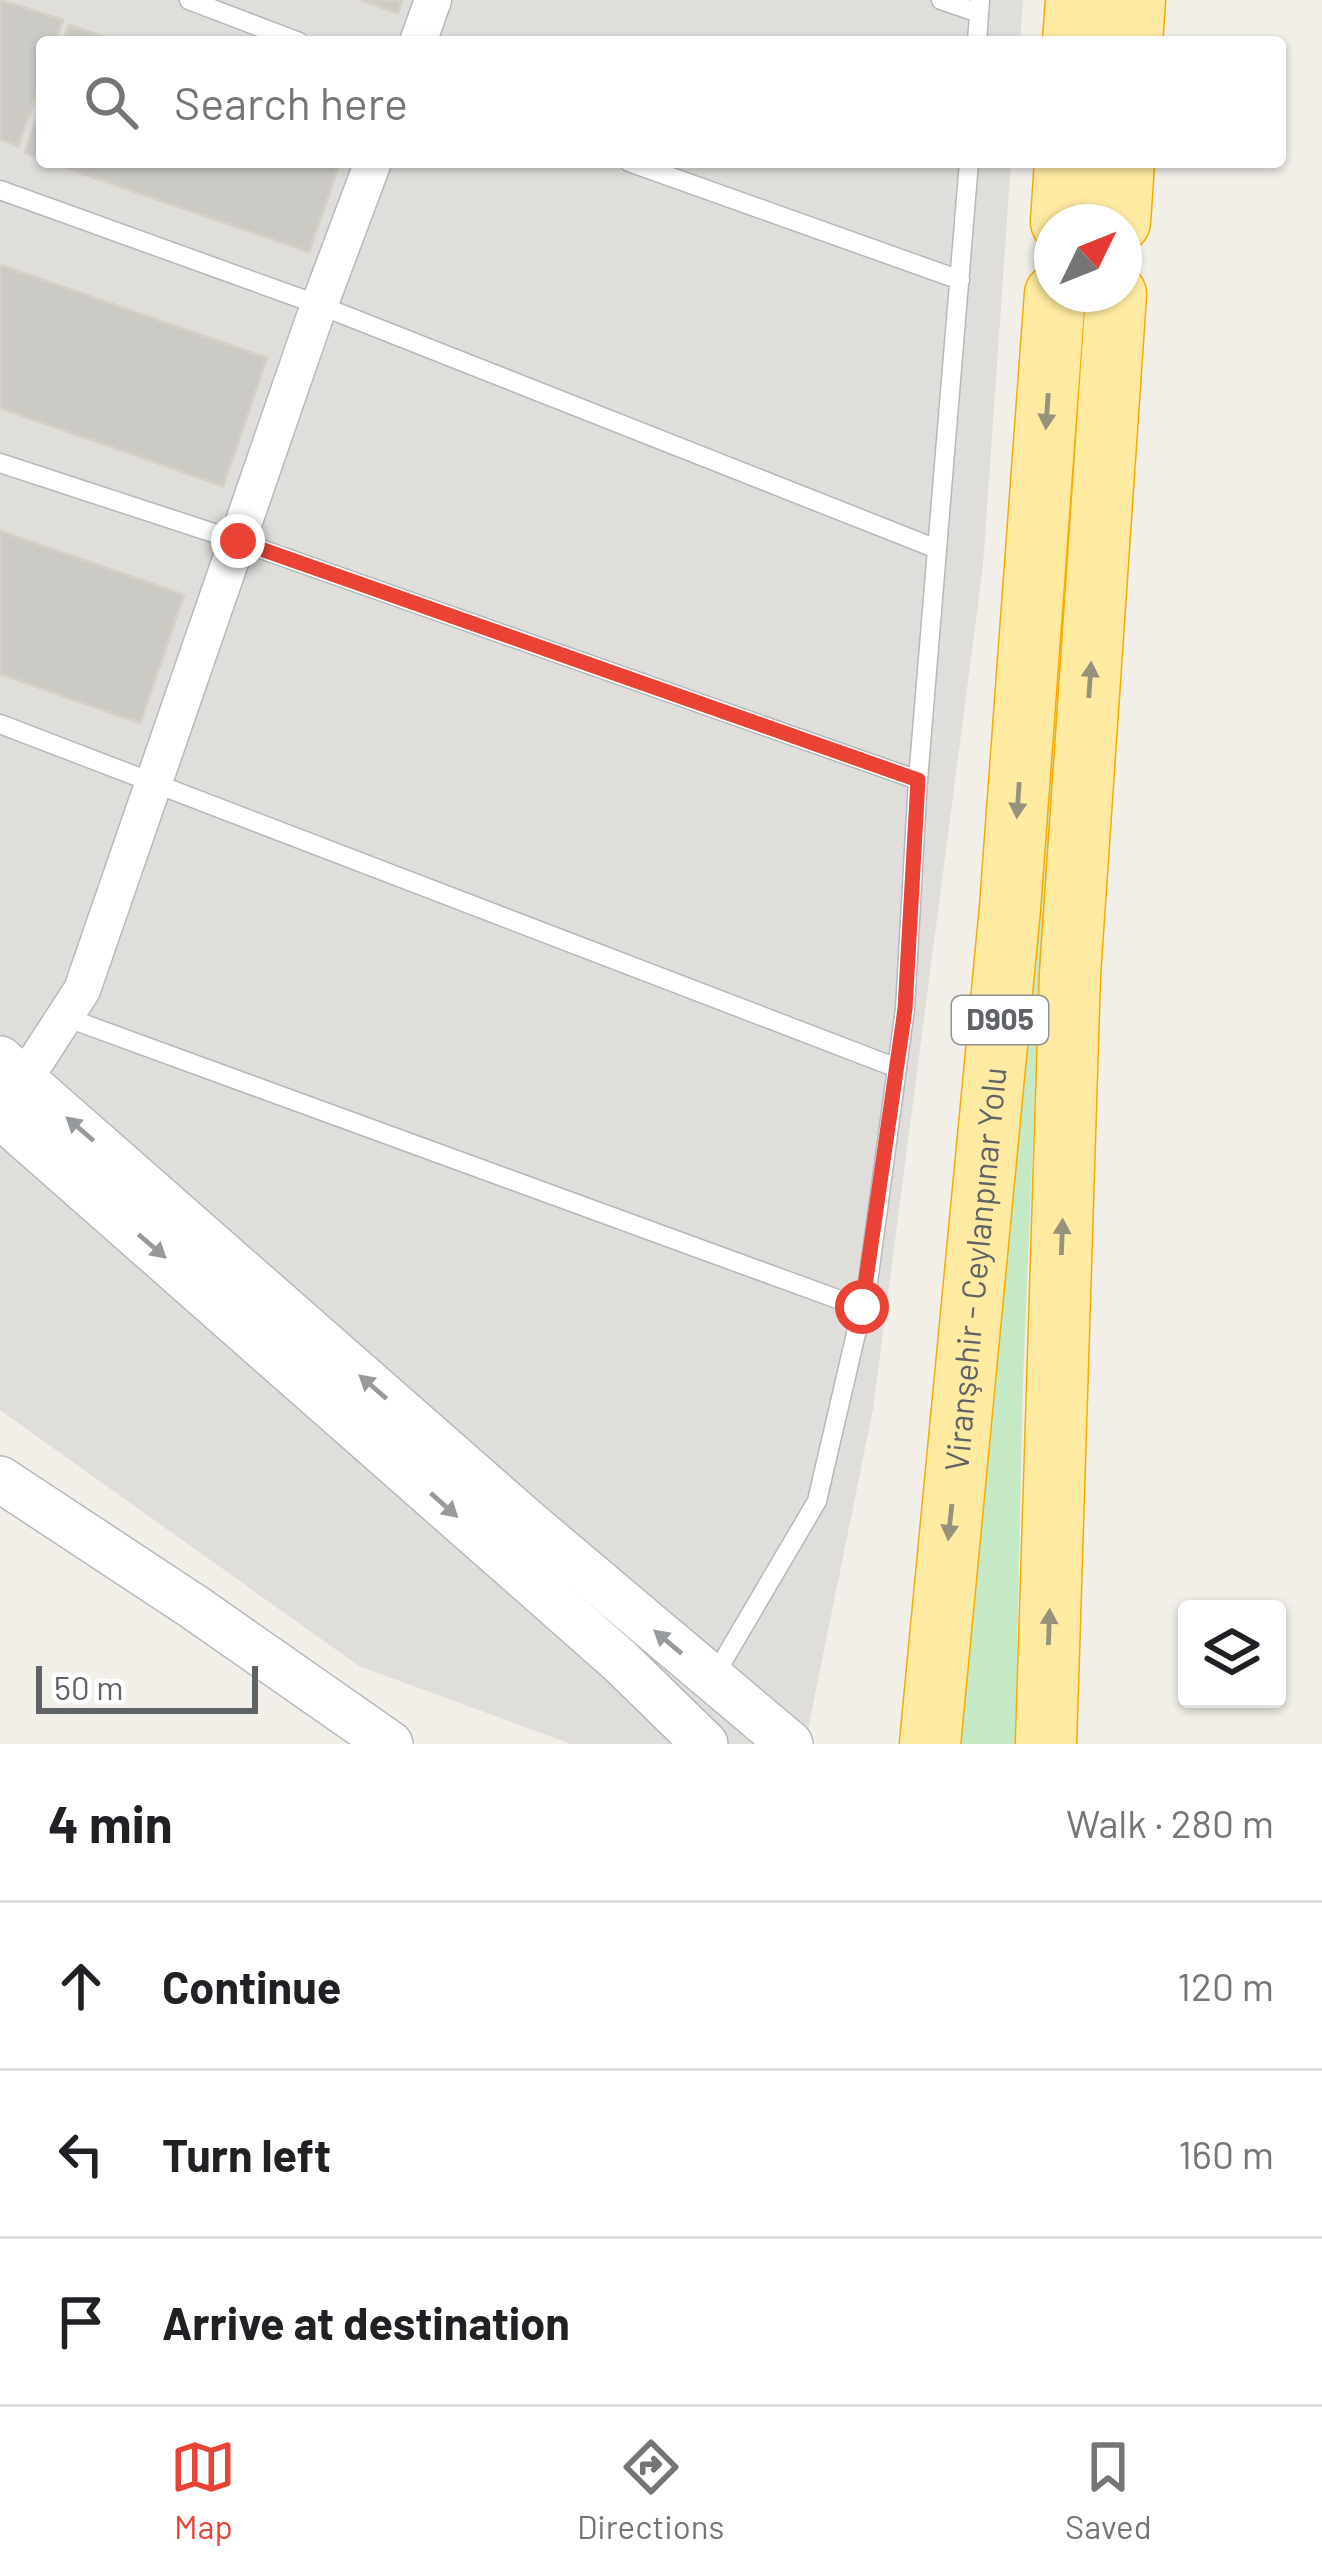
<!DOCTYPE html>
<html lang="en">
<head>
<meta charset="utf-8">
<style>
	:root { --surface:#fff; --page:#f6f6f6; --text:#202124; --muted:#757577; --line:#e0e0e0; --accent:#ea4335 }
	body { margin:0; font-family:Barlow,sans-serif; background:var(--page); color:var(--text) }
	.controls { position:absolute; right:36px; bottom:36px; display:grid; overflow:hidden; border-radius:12px; box-shadow:0 3px 9px #0004 }
	.controls button { width:108px; height:108px; display:grid; place-items:center; padding:0; border:0; border-bottom:3px solid var(--line); background:var(--surface); color:var(--text); font:60px sans-serif }
	.compass { position:absolute; left:1034px; top:204px; width:108px; height:108px; border-radius:50%; background:var(--surface); box-shadow:0 3px 9px #0004; rotate:47deg }
	.scale { position:absolute; left:36px; bottom:30px; width:222px; box-sizing:border-box; padding-left:12px; border:6px solid #5f6368; border-top:0; font-size:33px; line-height:42px; white-space:nowrap; color:#5f6368; -webkit-text-stroke:9px #fff; paint-order:stroke }
	.stop { position:absolute; width:36px; height:36px; margin:-27px; border:9px solid #ea4335; border-radius:50%; background:#fff }
	.stop.end { background:#ea4335; border-color:#fff; box-shadow:0 3px 12px #0008 }
	.list { margin:0; padding:0; list-style:none }
	h2 { display:flex; justify-content:space-between; align-items:center; height:156px; margin:0; padding:0 48px; font-size:51px }
	h2 small { font-size:39px; font-weight:400; color:var(--muted) }
	.list li { display:grid; grid-template-columns:78px 1fr auto; gap:36px; align-items:center; box-sizing:border-box; height:168px; padding:0 48px; border-top:3px solid var(--line) }
	.list b { display:block; font-size:45px; white-space:nowrap }
	.list em { font-size:39px; font-style:normal; color:var(--muted) }
	.icon { flex:none; width:66px; height:66px; fill:none; stroke:currentColor; stroke-width:2; stroke-linecap:round; stroke-linejoin:round }
	.map { position:relative; flex:none; width:1322px; height:1744px; overflow:hidden }
	.search { position:absolute; background:var(--surface); box-shadow:0 3px 9px #0004; left:36px; right:36px; top:36px; height:132px; display:flex; align-items:center; gap:30px; box-sizing:border-box; padding:0 42px; border-radius:12px; color:var(--muted); font-size:45px }
	.sheet { height:660px; background:var(--surface) }
	nav { display:flex; justify-content:space-around; align-items:center; box-sizing:border-box; height:168px; border-top:3px solid var(--line); background:var(--surface); font-size:33px; color:var(--muted) }
	nav a { display:grid; justify-items:center; gap:6px }
	nav .on { color:var(--accent) }
	.map>svg:first-child { display:block }
	.industrial { fill:#e0deda }
	.green { fill:#c5e8c5 }
	.building { fill:#cccac5; stroke:#d6d1c6; stroke-width:3 }
	.lines { fill:none; stroke-linecap:round; stroke-linejoin:round }
	.service-casing { stroke:#b5b8bc; stroke-width:21 }
	.minor-casing { stroke:#b5b8bc; stroke-width:39 }
	.tertiary-casing { stroke:#b5b8bc; stroke-width:48 }
	.trunk-casing { stroke:#f9ab00; stroke-width:63 }
	.service { stroke:#fff; stroke-width:18 }
	.minor { stroke:#fff; stroke-width:36 }
	.tertiary { stroke:#fff; stroke-width:45 }
	.trunk { stroke:#feeaa1; stroke-width:60 }
	.oneway { fill:#97927c }
	.oneway2 { fill:#979a9d }
	.route { stroke:#ea4335; stroke-width:15 }
	.labels { text-anchor:middle; stroke-width:10; stroke-linejoin:round; paint-order:stroke }
	.shield { fill:#fff; stroke:#8f9295; stroke-width:3 }
	.shield-label { font-size:30px; font-weight:bold; fill:#5f6368 }
	.street-label { font-size:33px; fill:#5f6368; stroke:#fff }
</style>
</head>
<body>
<div class="map">
<svg width="1322" height="1744" viewBox="0 0 1322 1744">
	<rect width="100%" height="100%" fill="#f1efe8"/>
	<path class="industrial" d="M0 0H1023L1020 42H42V162H1011L983 566 873 1409 805 1744H571L359 1666 0 1410Z"/>
	<path class="green" d="M1069 294H1089L1042 924 1023 1381 1015 1744H944Z"/>
	<g class="building">
		<path d="M0 0 63 20 55 42H42V79L18 146 0 139Z"/>
		<path d="M361 0H402L398 13Z"/>
		<path d="M69 25 118 42H63Z"/>
		<path d="M42 103V159L25 153Z"/>
		<path d="M49 162H340L309 252Z"/>
		<path d="M0 265 267 358 223 486 0 408Z"/>
		<path d="M0 531 184 595 140 723 0 674Z"/>
	</g>
	<g class="lines">
		<defs>
			<g id="service">
				<path d="M189 0 299 42"/>
				<path d="M941 0 979 13"/>
				<path d="M977 42 980 0"/>
				<path d="M629 162 960 280"/>
				<path d="M0 190 319 305 937 549"/>
				<path d="M0 463 238 541 918 780"/>
				<path d="M0 724 897 1068"/>
				<path d="M65 1017 862 1308"/>
				<path d="M713 1678 817 1501 868 1282 905 1009 918 780 969 162"/>
			</g>
			<g id="minor">
				<path d="M418 42 433 0"/>
				<path d="M10 1101 82 990 313 322 373 162"/>
			</g>
			<g id="tertiary">
				<path d="M0 1059 526 1521 790 1744"/>
				<path d="M0 1115 620 1661 705 1744"/>
				<path d="M0 1479 194 1607 390 1744"/>
			</g>
			<g id="trunk">
				<path d="M1073 42 1076 0"/>
				<path d="M1132 42 1135 0"/>
				<path d="M1061 222 1065 162"/>
				<path d="M1120 222 1124 162"/>
				<path id="s1" d="M930 1744 1010 908 1055 294"/>
				<path d="M1046 1744 1070 974 1116 294"/>
			</g>
		</defs>
		<use href="#service" class="service-casing"/>
		<use href="#minor" class="minor-casing"/>
		<use href="#tertiary" class="tertiary-casing"/>
		<use href="#trunk" class="trunk-casing"/>
		<use href="#service" class="service"/>
		<use href="#minor" class="minor"/>
		<use href="#tertiary" class="tertiary"/>
		<use href="#trunk" class="trunk"/>
	</g>
	<defs><path id="oneway-solid" d="M-6-.8H1V-3.2L6.5 0L1 3.2V.8H-6Z" transform="scale(3)"/></defs>
	<g class="oneway">
		<use href="#oneway-solid" transform="translate(1047 411) rotate(94)"/>
		<use href="#oneway-solid" transform="translate(1090 680) rotate(-86)"/>
		<use href="#oneway-solid" transform="translate(1018 800) rotate(94)"/>
		<use href="#oneway-solid" transform="translate(1062 1237) rotate(-88)"/>
		<use href="#oneway-solid" transform="translate(950 1522) rotate(96)"/>
		<use href="#oneway-solid" transform="translate(1049 1627) rotate(-88)"/>
	</g>
	<g class="oneway2">
		<use href="#oneway-solid" transform="translate(80 1129) rotate(-139)"/>
		<use href="#oneway-solid" transform="translate(152 1246) rotate(41)"/>
		<use href="#oneway-solid" transform="translate(373 1387) rotate(-139)"/>
		<use href="#oneway-solid" transform="translate(444 1505) rotate(42)"/>
		<use href="#oneway-solid" transform="translate(668 1642) rotate(-140)"/>
	</g>
	<g class="lines">
		<path class="route" d="M238 541 918 780 905 1009 862 1307"/>
	</g>
	<g class="labels">
		<rect class="shield" x="952" y="996" width="96" height="48" rx="9"/>
		<g class="shield-label">
			<text x="1000" y="1030">D905</text>
		</g>
		<g class="street-label">
			<text dy="12" stroke="none"><textPath href="#s1" startOffset="477">Viranşehir - Ceylanpınar Yolu</textPath></text>
		</g>
	</g>
</svg>
<div class="controls">
<button><svg class="icon" aria-label="layers" viewBox="0 0 24 24"><path d="M12 4l9 5-9 5-9-5zM3 14l9 5 9-5"/></svg></button>
</div>
<svg class="compass" viewBox="-18 -18 36 36"><path d="M0-13l5 13h-10z" fill="#e53935"/><path d="M0 13l5-13h-10z" fill="#757577"/></svg>
<div class="scale">50 m</div>
<div class="stop" style="left:862px;top:1307px"></div>
<div class="stop end" style="left:238px;top:541px"></div>
<div class="search"><svg class="icon" aria-label="search" viewBox="0 0 24 24"><circle cx="10" cy="10" r="6"/><path d="M15 15l6 6"/></svg>Search here</div>
</div>
<section class="sheet">
<h2>4 min<small>Walk · 280 m</small></h2>
<ul class="list">
<li><svg class="icon" aria-label="ahead" viewBox="0 0 24 24"><path d="M12 20V5M6 11l6-6 6 6"/></svg><div><b>Continue</b></div><em>120 m</em></li>
<li><svg class="icon" aria-label="left" viewBox="0 0 24 24"><path d="M17 20v-9H6M10 6l-5 5 5 5"/></svg><div><b>Turn left</b></div><em>160 m</em></li>
<li><svg class="icon" aria-label="arrive" viewBox="0 0 24 24"><path d="M6 21V4h12l-3 4 3 4H6"/></svg><div><b>Arrive at destination</b></div></li>
</ul>
</section>
<nav>
<a class="on"><svg class="icon" aria-label="map" viewBox="0 0 24 24"><path d="M3 6l6-2 6 2 6-2v14l-6 2-6-2-6 2zM9 4v14M15 6v14"/></svg>Map</a>
<a><svg class="icon" aria-label="directions" viewBox="0 0 24 24"><path d="M12 3l9 9-9 9-9-9zM9 14v-3h6M13 9l2 2-2 2"/></svg>Directions</a>
<a><svg class="icon" aria-label="saved" viewBox="0 0 24 24"><path d="M7 4h10v16l-5-4-5 4z"/></svg>Saved</a>
</nav>
</body>
</html>
